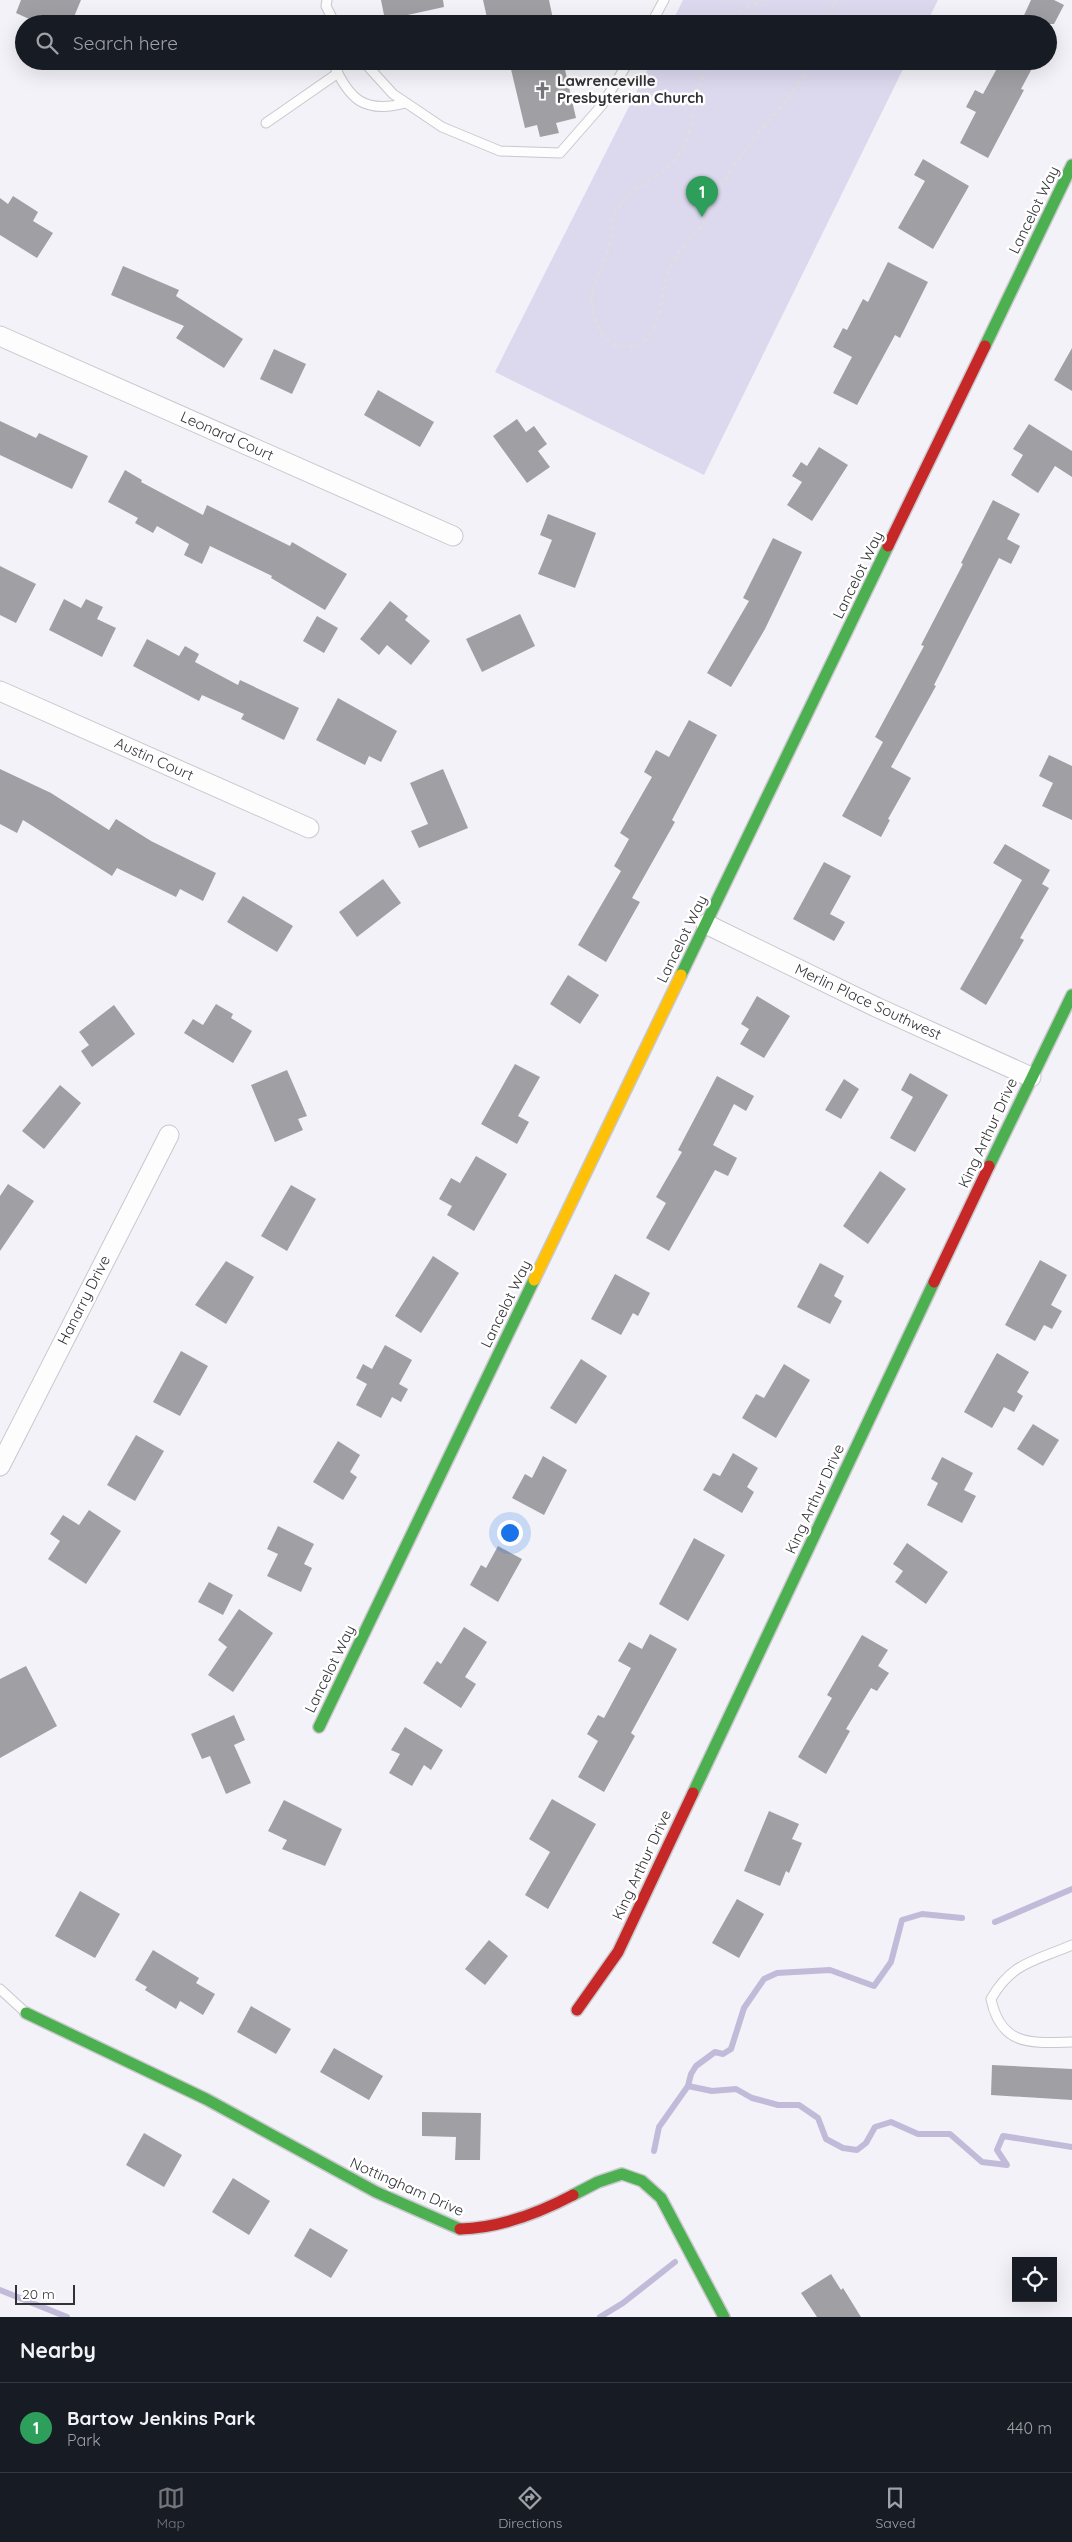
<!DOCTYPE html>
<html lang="en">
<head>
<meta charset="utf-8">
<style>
	:root { --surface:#171b24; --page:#242831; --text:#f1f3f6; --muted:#9ea1a6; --line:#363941; --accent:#76757b }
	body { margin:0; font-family:Quicksand,sans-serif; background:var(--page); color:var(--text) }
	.controls { position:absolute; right:15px; bottom:15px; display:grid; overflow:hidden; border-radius:0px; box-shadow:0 5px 20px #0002 }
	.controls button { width:45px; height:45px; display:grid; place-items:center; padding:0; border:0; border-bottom:1px solid var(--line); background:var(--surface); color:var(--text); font:25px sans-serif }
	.scale { position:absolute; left:15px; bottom:12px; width:60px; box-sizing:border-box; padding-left:5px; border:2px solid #333237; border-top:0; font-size:14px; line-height:18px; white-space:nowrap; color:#333237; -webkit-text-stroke:4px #fff; paint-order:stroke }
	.you { position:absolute; left:509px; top:1532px; width:18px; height:18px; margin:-12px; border:4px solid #fff; border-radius:50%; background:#1a73e8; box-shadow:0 0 0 8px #1a73e833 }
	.badge { display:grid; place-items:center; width:32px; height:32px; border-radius:50%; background:var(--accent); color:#fff; font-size:16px; font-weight:700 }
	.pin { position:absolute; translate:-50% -41px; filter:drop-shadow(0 1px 2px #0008) }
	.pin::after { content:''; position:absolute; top:26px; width:18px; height:15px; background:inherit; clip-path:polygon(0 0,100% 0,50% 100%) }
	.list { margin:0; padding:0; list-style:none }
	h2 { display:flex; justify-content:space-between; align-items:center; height:65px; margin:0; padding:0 20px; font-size:21px }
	h2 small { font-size:16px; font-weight:400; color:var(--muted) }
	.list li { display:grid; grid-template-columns:32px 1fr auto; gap:15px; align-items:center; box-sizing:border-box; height:90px; padding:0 20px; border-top:1px solid var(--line) }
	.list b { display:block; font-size:19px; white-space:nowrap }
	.list p { margin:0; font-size:16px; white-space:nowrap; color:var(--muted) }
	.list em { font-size:16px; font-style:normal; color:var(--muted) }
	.icon { flex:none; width:28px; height:28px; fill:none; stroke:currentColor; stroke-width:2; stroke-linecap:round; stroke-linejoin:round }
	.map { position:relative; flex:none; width:1072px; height:2317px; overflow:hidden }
	.search { position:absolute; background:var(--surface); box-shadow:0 5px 20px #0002; left:15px; right:15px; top:15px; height:55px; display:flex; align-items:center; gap:12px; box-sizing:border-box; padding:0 18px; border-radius:28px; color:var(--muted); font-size:19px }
	.sheet { height:155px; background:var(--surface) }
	nav { display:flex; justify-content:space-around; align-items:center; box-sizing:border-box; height:70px; border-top:1px solid var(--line); background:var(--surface); font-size:14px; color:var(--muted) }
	nav a { display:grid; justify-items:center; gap:2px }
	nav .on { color:var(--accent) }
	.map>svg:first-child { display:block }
	.green { fill:#dcd9ef }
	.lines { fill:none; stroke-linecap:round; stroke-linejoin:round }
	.stream { stroke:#c1bbd9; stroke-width:6 }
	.building { fill:#a0a0a4 }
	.lane-casing { stroke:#c8c8cd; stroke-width:11 }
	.street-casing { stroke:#c8c8cd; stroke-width:21 }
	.fast-casing { stroke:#c8c8cd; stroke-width:14 }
	.slow-casing { stroke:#c8c8cd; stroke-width:14 }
	.jam-casing { stroke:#c8c8cd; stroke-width:14 }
	.path { stroke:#dedee0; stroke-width:3; stroke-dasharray:4 4; stroke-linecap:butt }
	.lane { stroke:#fdfdfe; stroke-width:9 }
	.street { stroke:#fdfdfe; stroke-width:19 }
	.fast { stroke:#4caf50; stroke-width:11 }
	.slow { stroke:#ffc107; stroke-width:11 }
	.jam { stroke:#c62828; stroke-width:11 }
	.labels { text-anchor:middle; stroke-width:5; stroke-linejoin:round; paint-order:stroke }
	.poi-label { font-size:15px; font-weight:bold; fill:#333237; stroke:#fff; text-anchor:start }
	.street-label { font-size:15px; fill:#333237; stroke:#fff }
</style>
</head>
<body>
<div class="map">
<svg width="1072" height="2317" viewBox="0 0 1072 2317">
	<rect width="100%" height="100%" fill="#f2f2f8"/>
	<g class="green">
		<path d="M683 0H938L926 24H671Z"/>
		<path d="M652 61H907L704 475 495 372Z"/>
	</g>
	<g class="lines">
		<g class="stream">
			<path d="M995 1922 1072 1889"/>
			<path d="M688 2086 712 2091 736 2089 752 2098 778 2105H799L818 2118 826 2139 843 2148 857 2150 866 2143 875 2127 891 2122 918 2134H950L982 2162 1007 2165 997 2150 1003 2136 1072 2147"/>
			<path d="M654 2151 659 2127 688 2086 691 2074 696 2066 715 2052 723 2054 731 2049 744 2008 764 1979 777 1973 830 1970 874 1986 891 1962 902 1920 922 1914 962 1918"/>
			<path d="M0 2290 67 2317"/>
			<path d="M600 2317 623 2303 675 2262"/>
		</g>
	</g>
	<g class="building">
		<path d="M21 0H81L71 24H40L16 13Z"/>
		<path d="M381 0H443L444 7 385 20Z"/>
		<path d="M483 0H549L554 24H500L498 15 487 18Z"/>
		<path d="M1031 0H1054L1064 5 1054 24H1020Z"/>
		<path d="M509 61H563L576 118 556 123 559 133 540 137 537 125 525 128Z"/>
		<path d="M1001 61H1036L1021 89 1024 90 988 158 960 143 976 112 966 107 975 90 983 94Z"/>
		<path d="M923 159 969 186 933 249 898 228 925 181 914 175Z"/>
		<path d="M13 196 38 212 33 221 53 233 37 258 0 235V198L8 204Z"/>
		<path d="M888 262 928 282 900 338 895 335 857 405 833 393 852 357 833 347 843 328 847 330 863 299 868 302Z"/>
		<path d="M123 266 179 290 176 296 243 339 224 368 176 338 184 326 111 295Z"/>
		<path d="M1072 348V391L1054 380Z"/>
		<path d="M274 349 306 364 292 394 260 379Z"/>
		<path d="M378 390 434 422 420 447 364 415Z"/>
		<path d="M517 419 526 432 534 426 547 444 538 451 550 467 527 483 493 436Z"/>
		<path d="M0 421 36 438 39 433 88 456 72 489 0 455Z"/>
		<path d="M1029 424 1072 451V477L1055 466 1038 493 1011 475 1023 455 1013 449Z"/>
		<path d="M819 447 848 465 812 521 787 505 802 482 792 476 801 462 807 466Z"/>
		<path d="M125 470 142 480 141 482 203 515 207 505 290 546 292 542 347 574 325 610 271 578 272 576 210 546 202 564 184 555 189 544 157 526 153 533 135 523 138 518 108 502Z"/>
		<path d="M993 500 1020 514 1007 539 1020 546 1011 564 999 558 934 685 936 686 891 767 911 778 888 819 890 820 881 837 842 816 883 742 875 737 924 646 921 645 963 564 961 563Z"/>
		<path d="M548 514 596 533 575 588 538 574 552 540 540 535Z"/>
		<path d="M773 538 802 552 765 629 731 687 707 673 749 601 743 598Z"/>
		<path d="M0 566 36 584 16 623 0 615Z"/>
		<path d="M64 599 81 608 86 599 103 607 97 619 116 628 102 657 49 630Z"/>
		<path d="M390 601 408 616 405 620 430 641 411 665 387 645 379 655 360 639Z"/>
		<path d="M520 614 535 646 482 672 466 639Z"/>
		<path d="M317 616 338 628 324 653 303 641Z"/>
		<path d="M147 639 179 656 185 646 199 654 195 662 238 685 240 680 299 708 284 740 241 719 244 714 202 695 199 701 133 666Z"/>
		<path d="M338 698 397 731 381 762 369 756 365 765 316 740Z"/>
		<path d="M689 720 717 735 672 820 675 822 632 898 640 902 606 962 578 945 621 871 614 866 629 839 620 833 652 777 644 772 656 750 669 757Z"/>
		<path d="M1049 755 1072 766V820L1042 806 1053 783 1039 776Z"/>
		<path d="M0 769 51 793 109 830 116 819 151 841 216 873 203 901 180 889 176 897 117 868 112 876 23 820 17 833 0 824Z"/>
		<path d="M443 769 468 828 419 848 411 831 428 824 410 783Z"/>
		<path d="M1005 844 1050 870 1042 884 1049 888 1020 938 1024 940 986 1005 960 989 1022 880 993 863Z"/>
		<path d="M824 862 851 876 830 914 845 922 834 941 793 919Z"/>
		<path d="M383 879 401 903 357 937 339 912Z"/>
		<path d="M243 896 293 926 277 952 227 922Z"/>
		<path d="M568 975 599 995 580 1024 550 1004Z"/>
		<path d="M757 996 790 1016 764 1058 740 1044 749 1029 741 1024Z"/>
		<path d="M216 1004 233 1014 231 1018 252 1031 233 1063 184 1033 193 1019 203 1025Z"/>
		<path d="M114 1005 135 1034 92 1067 81 1051 89 1045 79 1032Z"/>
		<path d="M515 1064 540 1077 518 1116 529 1122 517 1144 481 1124Z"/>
		<path d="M287 1070 307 1116 298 1119 303 1130 275 1142 251 1085Z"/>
		<path d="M910 1073 948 1095 915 1152 890 1138 913 1097 901 1090Z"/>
		<path d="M717 1076 754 1096 746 1111 734 1104 713 1145 737 1158 728 1176 715 1170 669 1251 646 1238 666 1203 656 1197 682 1152 678 1150Z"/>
		<path d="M844 1079 859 1089 841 1119 825 1110Z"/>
		<path d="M60 1085 81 1103 44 1149 22 1131Z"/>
		<path d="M476 1156 507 1174 474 1231 447 1215 452 1206 439 1199 451 1178 460 1183Z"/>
		<path d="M880 1171 906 1189 868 1244 843 1226Z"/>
		<path d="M8 1184 34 1201 0 1251V1196Z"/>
		<path d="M291 1185 316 1199 287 1251 261 1236Z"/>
		<path d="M433 1256 459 1273 421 1333 395 1316Z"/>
		<path d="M1040 1260 1067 1275 1051 1305 1062 1311 1052 1329 1044 1325 1035 1341 1005 1325Z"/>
		<path d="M226 1261 254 1277 226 1324 195 1305Z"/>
		<path d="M820 1263 844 1276 834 1296 842 1301 830 1324 797 1307Z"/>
		<path d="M615 1274 650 1293 638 1316 633 1313 621 1335 591 1319Z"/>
		<path d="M385 1345 412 1360 399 1384 408 1389 401 1402 392 1397 381 1418 356 1405 367 1384 356 1378 363 1364 372 1369Z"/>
		<path d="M181 1351 208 1366 180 1416 153 1402Z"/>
		<path d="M997 1353 1029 1372 1017 1392 1023 1396 1014 1412 1004 1407 992 1428 964 1412Z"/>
		<path d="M581 1359 607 1376 576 1424 550 1408Z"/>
		<path d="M784 1364 810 1380 776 1438 742 1418 756 1394 764 1398Z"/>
		<path d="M1033 1424 1059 1440 1043 1466 1017 1449Z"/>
		<path d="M136 1435 164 1451 135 1501 107 1485Z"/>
		<path d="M338 1441 360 1455 350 1472 357 1477 343 1500 313 1482Z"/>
		<path d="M733 1453 758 1468 747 1487 754 1492 742 1513 703 1490 713 1473 720 1476Z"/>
		<path d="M543 1456 567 1470 544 1515 512 1498 525 1474 532 1478Z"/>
		<path d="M942 1457 973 1473 964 1490 976 1496 962 1523 927 1505 938 1483 931 1479Z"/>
		<path d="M89 1510 121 1531 86 1584 48 1559 60 1541 50 1534 63 1515 79 1525Z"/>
		<path d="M278 1526 314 1544 304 1564 312 1568 301 1592 267 1576 278 1554 267 1549Z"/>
		<path d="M694 1538 725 1555 688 1621 659 1604Z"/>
		<path d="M907 1543 948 1572 926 1604 895 1582 903 1571 893 1564Z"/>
		<path d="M498 1546 522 1559 498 1602 470 1585 481 1565 486 1568Z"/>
		<path d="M209 1582 233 1595 223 1615 198 1602Z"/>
		<path d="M239 1609 273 1633 233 1692 208 1675 227 1647 218 1640Z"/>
		<path d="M464 1627 487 1642 465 1677 476 1684 461 1708 423 1683 437 1661 441 1664Z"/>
		<path d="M650 1634 677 1649 631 1733 635 1736 604 1792 578 1777 598 1741 587 1734 598 1715 604 1718 631 1668 618 1661 629 1642 642 1649Z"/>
		<path d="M862 1635 888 1650 878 1666 889 1673 877 1691 871 1688 846 1729 850 1731 826 1774 798 1757 832 1698 827 1695Z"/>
		<path d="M26 1666 57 1726 0 1758V1679Z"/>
		<path d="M234 1715 245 1740 234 1745 251 1783 226 1794 210 1756 202 1759 191 1734Z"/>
		<path d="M405 1727 443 1750 431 1770 424 1765 412 1786 389 1773 400 1754 391 1750Z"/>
		<path d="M552 1799 596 1824 548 1909 525 1895 550 1852 529 1839Z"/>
		<path d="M284 1800 342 1829 325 1866 282 1849 287 1840 268 1831Z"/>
		<path d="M769 1811 799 1824 792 1839 802 1843 789 1873 786 1871 780 1886 744 1871Z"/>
		<path d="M80 1891 120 1914 95 1958 55 1936Z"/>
		<path d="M737 1899 764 1914 739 1958 712 1943Z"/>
		<path d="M489 1940 508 1956 485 1985 465 1969Z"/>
		<path d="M153 1950 199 1978 196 1983 215 1994 203 2015 180 2001 176 2009 145 1990 147 1987 135 1980Z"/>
		<path d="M251 2006 291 2029 276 2054 237 2032Z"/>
		<path d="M334 2048 383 2076 369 2100 320 2072Z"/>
		<path d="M992 2065 1072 2069V2100L991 2095Z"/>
		<path d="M422 2112 481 2113 480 2160H455L456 2137 422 2136Z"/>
		<path d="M144 2133 182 2155 164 2187 126 2165Z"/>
		<path d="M233 2178 270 2201 249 2235 212 2212Z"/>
		<path d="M310 2228 348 2250 331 2278 294 2256Z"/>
		<path d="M831 2274 841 2290 843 2288 861 2317H817L801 2293Z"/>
	</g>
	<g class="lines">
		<defs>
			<g id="lane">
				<path d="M327 0 326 6 335 24"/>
				<path d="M651 24 664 0"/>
				<path d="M332 61C349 100 364 114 406 103"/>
				<path d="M363 61 393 94 442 127 500 151 560 153 602 105 629 61"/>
				<path d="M266 123 338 73"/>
				<path d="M1072 1945C1035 1961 1012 1962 991 1999 1001 2047 1032 2043 1072 2042"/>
				<path d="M0 1989 24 2011"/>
			</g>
			<g id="street">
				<path d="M0 336 453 536"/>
				<path d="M0 691 309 828"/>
				<path d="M706 924 876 1007 1031 1077"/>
				<path d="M0 1466 169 1135"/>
			</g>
			<g id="fast">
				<path d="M985 346 1072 165"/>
				<path d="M681 975 888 546"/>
				<path d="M989 1166 1072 995"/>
				<path d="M319 1727 534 1280"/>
				<path d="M693 1793 934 1282"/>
				<path d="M26 2013 206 2099 376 2192 460 2229"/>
				<path d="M573 2195 598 2182 622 2174 642 2181 661 2198 724 2317"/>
			</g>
			<path id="slow" d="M534 1280 681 975"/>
			<g id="jam">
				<path d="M888 546 985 346"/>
				<path d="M934 1282 989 1166"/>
				<path d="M577 2010 618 1952 693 1793"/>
				<path d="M460 2229C498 2228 539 2213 573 2195"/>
			</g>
		</defs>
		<use href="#lane" class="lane-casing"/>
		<use href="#street" class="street-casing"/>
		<use href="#fast" class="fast-casing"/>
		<use href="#slow" class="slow-casing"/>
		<use href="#jam" class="jam-casing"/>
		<g class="path">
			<path d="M729 24 736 14 763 0"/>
			<path d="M825 24 836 0"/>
			<path d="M709 61C693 90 697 127 679 154 662 180 626 185 614 216 610 226 612 239 609 249 599 278 583 292 597 324 600 332 605 340 613 344 622 348 634 348 642 343 662 328 660 294 668 273 675 252 691 241 702 224 706 216 709 207 713 200 727 174 746 148 765 125 782 104 800 87 811 61"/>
		</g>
		<use href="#lane" class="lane"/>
		<use href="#street" class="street"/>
		<use href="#fast" class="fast"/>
		<use href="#slow" class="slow"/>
		<use href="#jam" class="jam"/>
	</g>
	<defs>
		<symbol id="church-bare" viewBox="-9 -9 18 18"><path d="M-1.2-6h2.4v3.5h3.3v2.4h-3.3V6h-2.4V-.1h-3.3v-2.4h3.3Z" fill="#76757b" stroke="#fff" stroke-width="2.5" paint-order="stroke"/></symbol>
	</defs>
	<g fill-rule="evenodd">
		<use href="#church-bare" x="530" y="78" width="25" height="25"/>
	</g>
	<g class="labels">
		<g class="poi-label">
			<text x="557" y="86">Lawrenceville<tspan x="557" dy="17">Presbyterian Church</tspan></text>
		</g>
		<g class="street-label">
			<text transform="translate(1034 210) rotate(-64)" y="5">Lancelot Way</text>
			<text transform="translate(227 436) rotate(24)" y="5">Leonard Court</text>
			<text transform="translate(858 575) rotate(-64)" y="5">Lancelot Way</text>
			<text transform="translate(154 759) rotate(24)" y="5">Austin Court</text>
			<text transform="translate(682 939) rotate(-64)" y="5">Lancelot Way</text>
			<text transform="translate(868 1002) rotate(25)" y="5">Merlin Place Southwest</text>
			<text transform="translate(988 1133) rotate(-65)" y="5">King Arthur Drive</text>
			<text transform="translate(84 1300) rotate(-63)" y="5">Hanarry Drive</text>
			<text transform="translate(506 1304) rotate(-64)" y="5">Lancelot Way</text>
			<text transform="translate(815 1499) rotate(-65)" y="5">King Arthur Drive</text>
			<text transform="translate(330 1669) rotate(-64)" y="5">Lancelot Way</text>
			<text transform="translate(642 1865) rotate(-65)" y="5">King Arthur Drive</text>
			<text transform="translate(407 2187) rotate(24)" y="5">Nottingham Drive</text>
		</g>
	</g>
</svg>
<div class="controls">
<button><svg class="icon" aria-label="locate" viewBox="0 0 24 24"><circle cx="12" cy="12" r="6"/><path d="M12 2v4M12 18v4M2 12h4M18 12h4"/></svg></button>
</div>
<div class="scale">20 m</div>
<div class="you"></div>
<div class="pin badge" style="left:702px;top:217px;background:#2e9e5b">1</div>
<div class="search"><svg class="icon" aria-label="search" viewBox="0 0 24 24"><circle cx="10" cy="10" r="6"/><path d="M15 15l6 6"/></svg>Search here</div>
</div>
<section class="sheet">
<h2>Nearby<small></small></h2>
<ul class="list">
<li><span class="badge" style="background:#2e9e5b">1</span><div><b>Bartow Jenkins Park</b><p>Park</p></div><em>440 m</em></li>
</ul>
</section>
<nav>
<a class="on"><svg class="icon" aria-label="map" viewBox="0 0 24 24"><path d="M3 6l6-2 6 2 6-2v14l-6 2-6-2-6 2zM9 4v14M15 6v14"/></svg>Map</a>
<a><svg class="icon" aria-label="directions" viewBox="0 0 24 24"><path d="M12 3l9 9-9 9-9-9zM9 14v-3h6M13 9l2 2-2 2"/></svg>Directions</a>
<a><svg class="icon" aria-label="saved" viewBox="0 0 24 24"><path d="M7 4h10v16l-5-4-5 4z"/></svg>Saved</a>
</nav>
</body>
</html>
